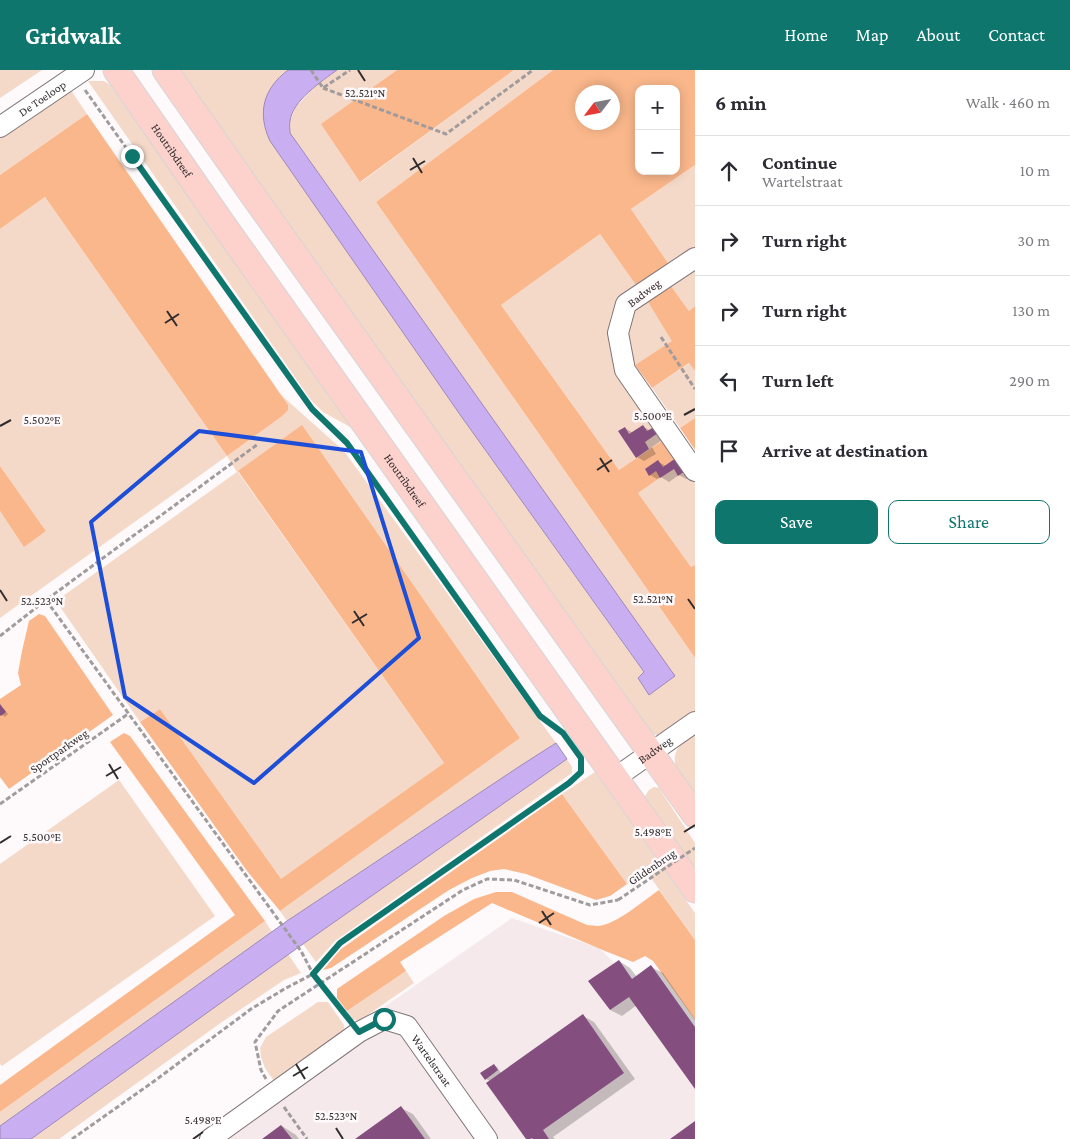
<!DOCTYPE html>
<html lang="en">
<head>
<meta charset="utf-8">
<style>
	:root { --surface:#fff; --page:#f2f2f3; --text:#2b2b33; --muted:#7c7c81; --line:#e1e1e2; --accent:#0f766e }
	body { margin:0; font-family:"Crimson Pro",serif; background:var(--page); color:var(--text) }
	.controls { position:absolute; right:15px; top:15px; display:grid; overflow:hidden; border-radius:10px; box-shadow:0 2px 12px #0003 }
	.controls button { width:45px; height:45px; display:grid; place-items:center; padding:0; border:0; border-bottom:1px solid var(--line); background:var(--surface); color:var(--text); font:25px sans-serif }
	.compass { position:absolute; left:575px; top:15px; width:45px; height:45px; border-radius:50%; background:var(--surface); box-shadow:0 2px 12px #0003; rotate:238deg }
	.stop { position:absolute; width:15px; height:15px; margin:-11px; border:4px solid #0f766e; border-radius:50%; background:#fff }
	.stop.end { background:#0f766e; border-color:#fff; box-shadow:0 1px 5px #0008 }
	.list { margin:0; padding:0; list-style:none }
	h2 { display:flex; justify-content:space-between; align-items:center; height:65px; margin:0; padding:0 20px; font-size:21px }
	h2 small { font-size:16px; font-weight:400; color:var(--muted) }
	.list li { display:grid; grid-template-columns:32px 1fr auto; gap:15px; align-items:center; box-sizing:border-box; height:70px; padding:0 20px; border-top:1px solid var(--line) }
	.list b { display:block; font-size:19px; white-space:nowrap }
	.list p { margin:0; font-size:16px; white-space:nowrap; color:var(--muted) }
	.list em { font-size:16px; font-style:normal; color:var(--muted) }
	.actions { display:flex; gap:10px; padding:15px 20px }
	.actions a { flex:1; padding:11px 0; border:1px solid var(--accent); border-radius:10px; text-align:center; font-size:18px; color:var(--accent) }
	.actions .main { background:var(--accent); color:#fff }
	.icon { flex:none; width:28px; height:28px; fill:none; stroke:currentColor; stroke-width:2; stroke-linecap:round; stroke-linejoin:round }
	.map { position:relative; flex:none; width:695px; height:1069px; overflow:hidden }
	header { display:flex; align-items:center; gap:30px; box-sizing:border-box; height:70px; padding:0 25px; background:var(--accent); color:#fff }
	header strong { font-size:24px }
	nav { display:flex; gap:28px; margin-inline-start:auto; font-size:18px }
	main { display:flex }
	aside { flex:1; background:var(--surface) }
	.map>svg:first-child { display:block }
	.built { fill:#f5e9ec }
	.green { fill:#f5d9c8 }
	.forest { fill:#fab78b; fill-rule:evenodd }
	.water { fill:#c9aff2; stroke:#9b88b7 }
	.shadow { fill:#0003 }
	.building { fill:#844f7f }
	.lines { fill:none; stroke-linecap:round; stroke-linejoin:round }
	.minor-casing { stroke:#807679; stroke-width:22 }
	.major-casing { stroke:#d6d5d5; stroke-width:27 }
	.path { stroke:#a09b9d; stroke-width:3; stroke-dasharray:5 2.5; stroke-linecap:butt }
	.minor { stroke:#fff; stroke-width:20 }
	.major { stroke:#fdd1cc; stroke-width:25 }
	.path-bridge { stroke:#a09b9d; stroke-width:3; stroke-dasharray:5 2.5; stroke-linecap:butt }
	.route { stroke:#0f766e; stroke-width:6 }
	.marked { fill:none; stroke:#1d4ed8; stroke-width:4; stroke-linejoin:round }
	.ticks { fill:none; stroke:#312c2d; stroke-width:2 }
	.labels { text-anchor:middle; stroke-width:5; stroke-linejoin:round; paint-order:stroke }
	.street-label { font-size:12px; fill:#312c2d; stroke:#fef9fb }
	.ticks-label { font-size:12px; text-anchor:middle; fill:#312c2d; stroke:#fef9fb; stroke-width:5; stroke-linejoin:round; paint-order:stroke }
</style>
</head>
<body>
<header>
<strong>Gridwalk</strong>
<nav><a>Home</a><a>Map</a><a>About</a><a>Contact</a></nav>
</header>
<main>
<div class="map">
<svg width="695" height="1069" viewBox="0 0 695 1069">
	<rect width="100%" height="100%" fill="#fef9fb"/>
	<path class="built" d="M512 848 599 878 695 971V1069H195Z"/>
	<g class="green">
		<path d="M0 0H42L0 28Z"/>
		<path d="M180 0H288L281 5 270 71 461 346 644 603 638 608 649 625 674 606 290 63V50L295 38 316 15 337 0H397L322 54 361 112 514 0H553L376 132 551 381 695 588V645L664 664 657 665 649 664Z"/>
		<path d="M88 11H104L110 15 352 358 323 342 311 330 255 250Z"/>
		<path d="M70 19 87 44 0 105V65Z"/>
		<path d="M695 95V179L670 196 631 139Z"/>
		<path d="M45 127 227 386 281 347C291 336 288 335 280 324L344 381 556 673 520 696 287 851 280 841 520 668 302 356 238 402 444 693 281 810 160 639 140 652 56 531 237 402 227 386 0 548V441L24 476 46 461 0 396V159Z"/>
		<path d="M600 164 638 218 617 234 611 245 609 258 666 368 619 400 501 235Z"/>
		<path d="M695 199V236L689 241 671 216Z"/>
		<path d="M648 232 673 271 635 295C630 280 623 260 633 245 636 239 642 235 648 232Z"/>
		<path d="M690 293 695 301V348L680 358 652 318Z"/>
		<path d="M683 392 695 409V495L691 497 638 423Z"/>
		<path d="M695 664V727C686 714 666 694 679 677 683 672 690 668 695 664Z"/>
		<path d="M567 689 572 697V703L335 871 316 892 303 874Z"/>
		<path d="M595 702 695 843V870L646 801 627 814 562 724Z"/>
		<path d="M119 710 215 846 2 996 0 994V794Z"/>
		<path d="M654 717 659 718 695 773V799L646 729 645 726 649 720Z"/>
		<path d="M265 851 272 862 0 1056V1042Z"/>
		<path d="M288 884 301 903 284 910 222 952 59 1069H31Z"/>
		<path d="M406 901 414 913 359 951 352 949 347 941Z"/>
		<path d="M318 932H328L344 955V961L274 1011 265 998 261 987 260 978 266 967Z"/>
	</g>
	<g class="forest">
		<path d="M397 0H514L360 112 321 54Z"/>
		<path d="M553 0H695V95L631 139 670 196 638 218 600 164 501 235 619 400 666 368 683 392 638 423 691 497 695 495V588L551 381 376 132ZM639 19H676V101H639ZM582 22H612V52H582Z"/>
		<path d="M87 44 288 335V340L281 347 227 386 45 127 0 159V105Z"/>
		<path d="M671 216 689 241 695 236V301L689 293 652 318 635 295 672 271 648 232Z"/>
		<path d="M695 348V380L680 358Z"/>
		<path d="M302 355 520 668 280 841 247 801 140 652 160 639 281 809 444 693 238 401Z"/>
		<path d="M0 396 46 461 24 477 0 441Z"/>
		<path d="M39 544 45 546 113 645 9 719 0 707V629L21 615 18 603 22 581 29 551Z"/>
		<path d="M124 663 130 666 265 851 0 1042V1015L235 845 110 672Z"/>
		<path d="M562 724 627 814 610 826 596 830 526 804 504 799 490 801 472 808 449 820 331 898 323 900 341 879Z"/>
		<path d="M659 820 695 870V950L653 891 645 886 633 892 605 881 492 833 400 892 406 901 347 941 337 928V919L444 846 474 829 496 822H512L587 855C590 855 595 856 598 856 616 855 644 830 659 820Z"/>
	</g>
	<g class="water">
		<path d="M288 0H337C322 11 292 31 290 51 289 54 290 59 290 63L675 606 649 625 638 608 644 602 461 346 270 71C257 43 263 19 288 0Z"/>
		<path d="M556 673 567 689 303 874 31 1069H0V1056L287 851 520 696Z"/>
	</g>
	<g class="shadow">
		<path d="M643 356 650 361 654 358 665 368 652 377 656 384 644 391 637 387 625 358 633 363Z"/>
		<path d="M676 390 691 406 686 409 679 405 669 412 661 407 657 409 650 405 658 392 666 396Z"/>
		<path d="M1 637 4 639 8 644 5 647 0 643V638Z"/>
		<path d="M619 891 630 898 637 907 651 897 663 903 695 949V1017L637 935 622 946 610 940Z"/>
		<path d="M583 946 594 952 635 1009 553 1067 555 1069H528L490 1011 486 1009 494 995 497 997 501 1003Z"/>
		<path d="M401 1038 413 1044 431 1069H357Z"/>
		<path d="M282 1056 296 1065 299 1069H264Z"/>
	</g>
	<g class="building">
		<path d="M643 355 647 361 654 357 658 363 645 372 649 379 636 388 618 361 625 357 629 364Z"/>
		<path d="M676 388 685 401 678 406 674 399 660 408 656 401 649 406 645 399 658 390 663 397Z"/>
		<path d="M0 634 6 642 1 646 0 645Z"/>
		<path d="M619 890 632 909 651 895 695 957V1019L629 927 610 940 588 911Z"/>
		<path d="M583 944 624 1003 543 1060 549 1069H533L532 1068 530 1069H526L486 1013Z"/>
		<path d="M494 994 498 1000 485 1010 480 1003Z"/>
		<path d="M401 1036 425 1069H355Z"/>
		<path d="M695 1051V1069H670Z"/>
		<path d="M281 1055 292 1069H262Z"/>
	</g>
	<g class="lines">
		<defs>
			<g id="minor">
				<path id="s1" d="M0 57 84 0"/>
				<path d="M695 188 626 234 618 263 625 300 695 401"/>
				<path id="s2" d="M615 708 695 652"/>
				<path id="s3" d="M210 1069 359 962 384 949 407 956 487 1069"/>
			</g>
			<g id="major">
				<path id="s4" d="M116 0 220 150 695 820"/>
				<path d="M165 0 254 127 695 745"/>
			</g>
		</defs>
		<use href="#minor" class="minor-casing"/>
		<use href="#major" class="major-casing"/>
		<g class="path">
			<path d="M311 0 323 18 350 0"/>
			<path d="M323 18 446 64 533 0"/>
			<path d="M85 20 312 339 347 373 540 646 550 653"/>
			<path d="M661 267 695 319"/>
			<path d="M46 530 301 881 313 904 349 949"/>
			<path d="M0 566 46 530 258 374"/>
			<path d="M0 734 128 644"/>
			<path d="M266 1009 261 1000 255 972 278 941 463 820 487 809 514 810 590 835 618 830"/>
			<path d="M284 1037 307 1069"/>
			<path d="M72 1069 153 1012 251 939 286 918 313 904 340 873 569 713 581 702V694"/>
		</g>
		<use href="#minor" class="minor"/>
		<use href="#major" class="major"/>
		<path class="path-bridge" d="M618 830 695 778"/>
	</g>
	<g class="lines">
		<path class="route" d="M132 86 312 339 347 373 540 646 563 663 581 688V702L569 713 340 873 313 904 359 962 384 949"/>
	</g>
	<path class="marked" d="M199 361 361 382 419 568 254 713 125 627 91 452Z"/>
	<path class="ticks" d="M358 0 365 11M413 88 422 103M410 100 425 91M167 241 177 256M165 253 179 244M684 345 695 339M0 356 11 350M600 388 609 402M597 400 612 390M0 520 7 531M688 529 695 539M354 541 364 556M352 553 367 544M109 694 118 709M106 706 121 697M684 762 695 755M0 773 11 766M542 841 551 855M539 853 554 843M296 994 305 1009M293 1006 308 997M336 1058 343 1069M193 1069 203 1062"/>
	<g class="labels">
		<g class="street-label">
			<text dy="4" stroke="none"><textPath href="#s1" startOffset="51">De Toeloop</textPath></text>
			<text dy="4" stroke="none"><textPath href="#s4" startOffset="98">Houtribdreef</textPath></text>
			<text transform="translate(644 223) rotate(-37)" y="4">Badweg</text>
			<text dy="4" stroke="none"><textPath href="#s4" startOffset="502">Houtribdreef</textPath></text>
			<text transform="translate(59 681) rotate(-35)" y="4">Sportparkweg</text>
			<text dy="4" stroke="none"><textPath href="#s2" startOffset="49">Badweg</textPath></text>
			<text transform="translate(652 797) rotate(-34)" y="4">Gildenbrug</text>
			<text dy="4" stroke="none"><textPath href="#s3" startOffset="278">Wartelstraat</textPath></text>
		</g>
	</g>
	<g class="ticks-label">
		<text x="365" y="27">52.521°N</text>
		<text x="653" y="350">5.500°E</text>
		<text x="42" y="354">5.502°E</text>
		<text x="653" y="533">52.521°N</text>
		<text x="42" y="535">52.523°N</text>
		<text x="653" y="766">5.498°E</text>
		<text x="42" y="771">5.500°E</text>
		<text x="336" y="1050">52.523°N</text>
		<text x="203" y="1054">5.498°E</text>
	</g>
</svg>
<div class="controls">
<button>+</button>
<button>−</button>
</div>
<svg class="compass" viewBox="-18 -18 36 36"><path d="M0-13l5 13h-10z" fill="#e53935"/><path d="M0 13l5-13h-10z" fill="#7c7c81"/></svg>
<div class="stop" style="left:384px;top:949px"></div>
<div class="stop end" style="left:132px;top:86px"></div>
</div>
<aside>
<h2>6 min<small>Walk · 460 m</small></h2>
<ul class="list">
<li><svg class="icon" aria-label="ahead" viewBox="0 0 24 24"><path d="M12 20V5M6 11l6-6 6 6"/></svg><div><b>Continue</b><p>Wartelstraat</p></div><em>10 m</em></li>
<li><svg class="icon" aria-label="right" viewBox="0 0 24 24"><path d="M7 20v-9h11M14 6l5 5-5 5"/></svg><div><b>Turn right</b></div><em>30 m</em></li>
<li><svg class="icon" aria-label="right" viewBox="0 0 24 24"><path d="M7 20v-9h11M14 6l5 5-5 5"/></svg><div><b>Turn right</b></div><em>130 m</em></li>
<li><svg class="icon" aria-label="left" viewBox="0 0 24 24"><path d="M17 20v-9H6M10 6l-5 5 5 5"/></svg><div><b>Turn left</b></div><em>290 m</em></li>
<li><svg class="icon" aria-label="arrive" viewBox="0 0 24 24"><path d="M6 21V4h12l-3 4 3 4H6"/></svg><div><b>Arrive at destination</b></div></li>
</ul>
<div class="actions"><a class="main">Save</a><a>Share</a></div>
</aside>
</main>
</body>
</html>
